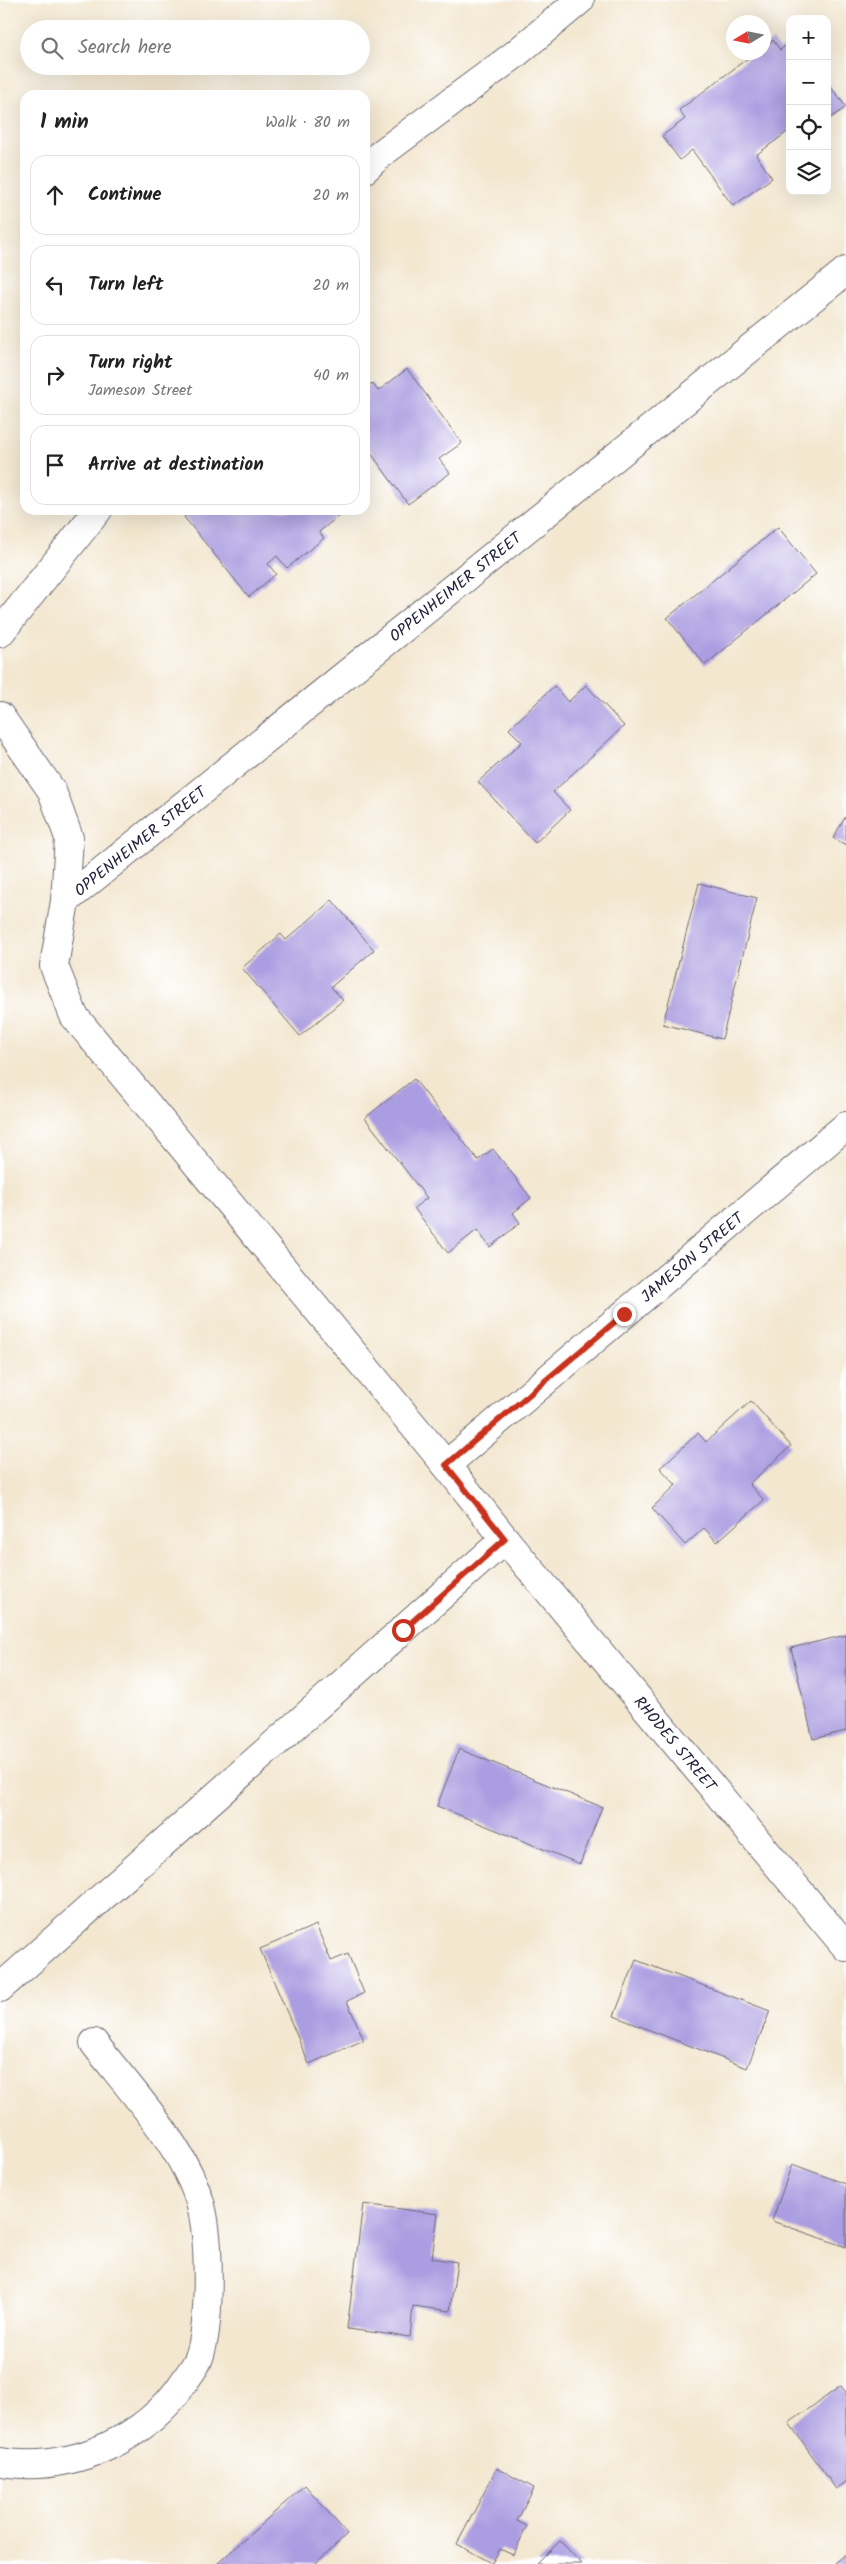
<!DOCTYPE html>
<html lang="en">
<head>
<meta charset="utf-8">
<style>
	:root { --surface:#fff; --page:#f6f6f6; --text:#222; --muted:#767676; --line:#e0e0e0 }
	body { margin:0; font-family:Kalam,sans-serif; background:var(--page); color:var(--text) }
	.controls { position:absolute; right:15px; top:15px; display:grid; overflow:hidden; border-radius:10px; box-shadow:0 5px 20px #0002 }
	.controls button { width:45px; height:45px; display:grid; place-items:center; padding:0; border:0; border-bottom:1px solid var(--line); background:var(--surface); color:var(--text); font:25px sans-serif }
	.compass { position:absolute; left:726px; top:15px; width:45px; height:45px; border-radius:50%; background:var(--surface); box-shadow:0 5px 20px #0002; rotate:260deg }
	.stop { position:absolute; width:15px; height:15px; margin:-11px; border:4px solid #c8321e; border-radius:50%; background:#fff }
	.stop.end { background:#c8321e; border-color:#fff; box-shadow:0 1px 5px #0008 }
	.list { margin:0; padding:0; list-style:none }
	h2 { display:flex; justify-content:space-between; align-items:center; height:65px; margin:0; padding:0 20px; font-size:21px }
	h2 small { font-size:16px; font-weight:400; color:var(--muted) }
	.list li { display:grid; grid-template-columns:32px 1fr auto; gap:15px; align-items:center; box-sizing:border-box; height:80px; margin:0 10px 10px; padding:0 10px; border:1px solid var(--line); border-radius:15px }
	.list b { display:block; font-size:19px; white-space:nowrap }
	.list p { margin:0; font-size:16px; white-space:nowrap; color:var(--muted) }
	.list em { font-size:16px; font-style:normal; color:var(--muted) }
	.icon { flex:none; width:28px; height:28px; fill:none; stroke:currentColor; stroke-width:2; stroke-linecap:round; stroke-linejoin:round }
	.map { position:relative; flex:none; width:846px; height:2564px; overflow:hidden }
	.search { position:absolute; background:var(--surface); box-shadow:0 5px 20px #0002; left:20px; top:20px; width:350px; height:55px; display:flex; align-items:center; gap:12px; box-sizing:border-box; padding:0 18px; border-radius:28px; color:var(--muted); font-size:19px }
	.panel { position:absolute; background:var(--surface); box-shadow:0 5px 20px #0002; left:20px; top:90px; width:350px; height:425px; border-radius:15px }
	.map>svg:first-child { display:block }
	.building { fill:#ab9de1 }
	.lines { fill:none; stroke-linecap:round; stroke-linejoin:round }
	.minor-casing { stroke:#6b676f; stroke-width:30 }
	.minor { stroke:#fff; stroke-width:28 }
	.route { stroke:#c8321e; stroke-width:6 }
	.labels { text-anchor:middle; stroke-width:4; stroke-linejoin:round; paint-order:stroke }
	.street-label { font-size:16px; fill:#22223b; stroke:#fff }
</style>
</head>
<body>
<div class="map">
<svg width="846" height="2564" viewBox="0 0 846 2564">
	<rect width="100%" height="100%" fill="#fff"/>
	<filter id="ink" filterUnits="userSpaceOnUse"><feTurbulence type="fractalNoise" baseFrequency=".02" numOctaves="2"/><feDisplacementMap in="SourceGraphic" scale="10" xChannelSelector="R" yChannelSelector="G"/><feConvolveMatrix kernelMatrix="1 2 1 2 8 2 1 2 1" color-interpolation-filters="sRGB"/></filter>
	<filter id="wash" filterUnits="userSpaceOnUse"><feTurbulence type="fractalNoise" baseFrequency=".0096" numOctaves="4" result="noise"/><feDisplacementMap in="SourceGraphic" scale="20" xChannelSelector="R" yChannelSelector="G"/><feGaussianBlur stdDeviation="1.12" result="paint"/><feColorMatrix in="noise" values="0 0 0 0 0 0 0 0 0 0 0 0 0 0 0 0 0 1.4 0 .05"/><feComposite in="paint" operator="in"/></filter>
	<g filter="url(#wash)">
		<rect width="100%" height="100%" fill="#f3e7d0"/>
		<g id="blocks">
			<g class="building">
				<path d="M773 40 780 50 790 42V130L756 155 772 178 733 206 692 150 680 160 662 136 685 119 679 110 756 52H764V47Z"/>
				<path d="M827 82 846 107 827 121Z"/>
				<path d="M407 369 462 443 439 459 450 473 408 504 365 445V388L372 383 378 391Z"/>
				<path d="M193 510H338L341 514 319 532 324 538 287 568 277 556 268 564 276 574 249 597 184 517Z"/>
				<path d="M778 527 816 574 705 665 667 618Z"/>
				<path d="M586 685 624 726 553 792 570 810 535 843 478 782 522 742 509 729 554 686 568 702Z"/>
				<path d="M846 816V845L833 838Z"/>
				<path d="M699 883 757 898 722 1039 663 1024Z"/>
				<path d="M332 900 374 950 331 987 343 1000 300 1036 242 968 281 934 286 940Z"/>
				<path d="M414 1079 478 1160 493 1149 531 1198 513 1213 520 1223 490 1247 477 1230 448 1253 414 1208 427 1198 365 1118Z"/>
				<path d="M751 1401 791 1446 749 1484 764 1500 717 1542 704 1528 685 1545 652 1508 676 1485 660 1468 698 1433 706 1442Z"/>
				<path d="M846 1635V1731L813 1739 791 1648Z"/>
				<path d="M459 1749 602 1807 580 1864 437 1806Z"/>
				<path d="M316 1925 331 1961 348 1954 364 1993 347 2001 364 2040 309 2064 260 1949Z"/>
				<path d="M636 1960 770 2011 747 2068 614 2016Z"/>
				<path d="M792 2164 846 2184V2247L772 2221Z"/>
				<path d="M363 2204 438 2214 432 2258 457 2262 450 2311 413 2306 410 2337 347 2329Z"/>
				<path d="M841 2386 846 2392V2482L836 2489 789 2423Z"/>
				<path d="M497 2468 534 2488 517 2521 527 2526 513 2555 500 2549 492 2563 457 2544Z"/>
				<path d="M305 2485 347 2534 315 2564H217Z"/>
				<path d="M560 2541 582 2564H537Z"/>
				<path d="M846 2554V2564H834Z"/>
			</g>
		</g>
	</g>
	<g filter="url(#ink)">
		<use href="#blocks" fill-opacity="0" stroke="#6b676f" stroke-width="1"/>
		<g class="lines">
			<defs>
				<g id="minor">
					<path d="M365 169 382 153 513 56 580 0"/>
					<path d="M0 633 98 510"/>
					<path id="s1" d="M0 716 52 791 69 838 65 901 54 966 74 1016 446 1465 505 1539 846 1947"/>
					<path id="s2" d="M65 901 846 271"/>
					<path id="s3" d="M446 1465 846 1126"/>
					<path d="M0 1988 505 1539"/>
					<path d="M0 2462C71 2473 147 2440 186 2379 190 2373 195 2367 198 2360 211 2329 210 2239 201 2206 185 2147 131 2091 94 2043"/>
				</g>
			</defs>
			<use href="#minor" class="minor-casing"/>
			<use href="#minor" class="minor"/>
		</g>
	</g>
	<g class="lines" filter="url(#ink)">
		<path class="route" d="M403 1630 505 1539 446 1465 624 1314"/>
	</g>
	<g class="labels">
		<g class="street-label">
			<text dy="6" stroke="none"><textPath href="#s2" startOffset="501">OPPENHEIMER STREET</textPath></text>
			<text dy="6" stroke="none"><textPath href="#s2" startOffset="96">OPPENHEIMER STREET</textPath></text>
			<text dy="6" stroke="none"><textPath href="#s3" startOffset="322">JAMESON STREET</textPath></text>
			<text dy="6" stroke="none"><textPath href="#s1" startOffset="1268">RHODES STREET</textPath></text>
		</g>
	</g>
</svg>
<div class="controls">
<button>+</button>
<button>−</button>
<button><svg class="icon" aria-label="locate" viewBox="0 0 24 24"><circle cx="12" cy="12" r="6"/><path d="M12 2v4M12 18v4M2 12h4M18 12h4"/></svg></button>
<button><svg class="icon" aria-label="layers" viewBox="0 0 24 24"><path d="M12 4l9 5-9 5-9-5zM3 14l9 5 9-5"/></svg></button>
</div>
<svg class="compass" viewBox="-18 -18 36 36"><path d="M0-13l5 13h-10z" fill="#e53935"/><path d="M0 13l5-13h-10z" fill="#767676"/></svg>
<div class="stop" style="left:403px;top:1630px"></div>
<div class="stop end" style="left:624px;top:1314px"></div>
<div class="search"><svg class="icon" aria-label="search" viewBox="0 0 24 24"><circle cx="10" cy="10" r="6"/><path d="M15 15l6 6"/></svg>Search here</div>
<section class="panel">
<h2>1 min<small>Walk · 80 m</small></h2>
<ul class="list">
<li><svg class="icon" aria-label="ahead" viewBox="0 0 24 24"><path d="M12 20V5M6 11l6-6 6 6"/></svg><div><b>Continue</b></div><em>20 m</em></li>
<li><svg class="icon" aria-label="left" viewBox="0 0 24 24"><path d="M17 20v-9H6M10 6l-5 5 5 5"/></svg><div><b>Turn left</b></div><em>20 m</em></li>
<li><svg class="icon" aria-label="right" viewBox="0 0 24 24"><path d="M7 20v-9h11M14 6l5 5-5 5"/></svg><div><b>Turn right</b><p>Jameson Street</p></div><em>40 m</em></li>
<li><svg class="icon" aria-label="arrive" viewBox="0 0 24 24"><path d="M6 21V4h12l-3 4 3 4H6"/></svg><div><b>Arrive at destination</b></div></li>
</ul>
</section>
</div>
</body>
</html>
